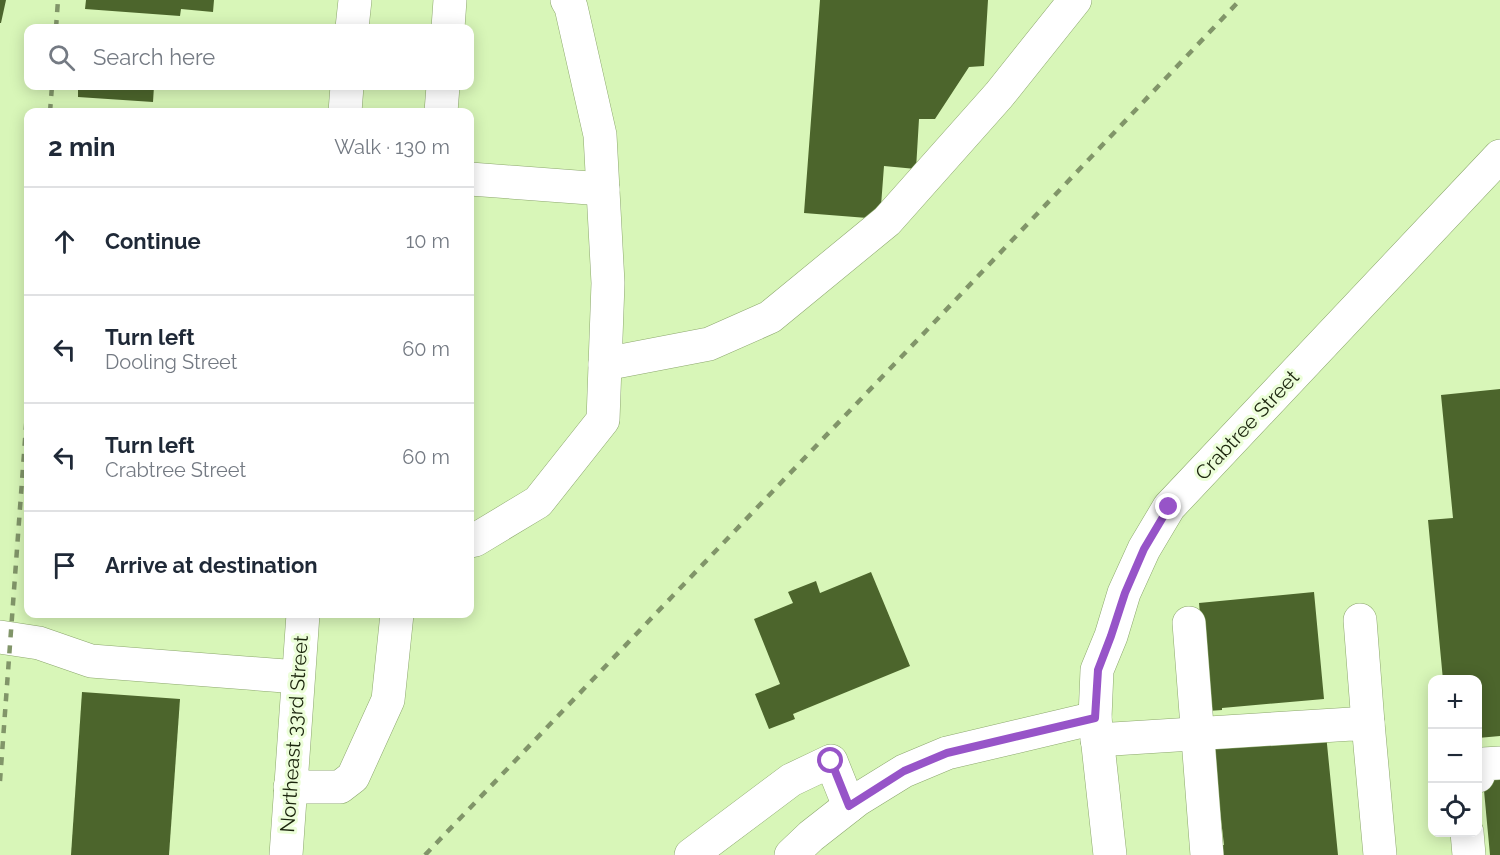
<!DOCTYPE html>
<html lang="en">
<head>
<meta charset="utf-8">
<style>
	:root { --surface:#fff; --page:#f2f2f3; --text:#1f2937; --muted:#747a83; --line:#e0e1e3 }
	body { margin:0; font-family:Raleway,sans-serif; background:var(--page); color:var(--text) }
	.controls { position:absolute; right:18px; bottom:18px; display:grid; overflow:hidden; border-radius:12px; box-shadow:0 3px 15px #0003 }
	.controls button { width:54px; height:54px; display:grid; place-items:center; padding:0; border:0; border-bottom:2px solid var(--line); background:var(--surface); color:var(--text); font:30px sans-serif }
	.stop { position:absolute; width:18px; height:18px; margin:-14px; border:4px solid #9754c8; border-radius:50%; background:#fff }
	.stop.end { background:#9754c8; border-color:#fff; box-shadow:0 2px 6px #0008 }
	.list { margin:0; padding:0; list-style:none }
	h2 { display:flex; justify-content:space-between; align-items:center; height:78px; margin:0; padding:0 24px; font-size:26px }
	h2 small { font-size:20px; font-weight:400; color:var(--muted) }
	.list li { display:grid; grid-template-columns:39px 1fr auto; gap:18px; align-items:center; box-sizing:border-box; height:108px; padding:0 24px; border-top:2px solid var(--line) }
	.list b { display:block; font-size:22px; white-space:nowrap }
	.list p { margin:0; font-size:20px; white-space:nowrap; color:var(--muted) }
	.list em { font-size:20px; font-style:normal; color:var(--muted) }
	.icon { flex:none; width:33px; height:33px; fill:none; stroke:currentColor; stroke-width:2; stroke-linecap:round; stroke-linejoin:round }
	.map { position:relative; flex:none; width:1500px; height:855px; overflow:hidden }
	.search { position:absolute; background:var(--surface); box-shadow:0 3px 15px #0003; left:24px; top:24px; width:450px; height:66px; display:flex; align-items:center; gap:15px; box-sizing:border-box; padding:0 21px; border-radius:12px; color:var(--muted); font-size:22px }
	.panel { position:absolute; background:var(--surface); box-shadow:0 3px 15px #0003; left:24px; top:108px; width:450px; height:510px; border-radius:12px }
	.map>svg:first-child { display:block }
	.building { fill:#4c652c }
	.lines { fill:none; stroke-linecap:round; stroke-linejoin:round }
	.minor-casing { stroke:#8ca76d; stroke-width:34 }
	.minor { stroke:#fff; stroke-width:33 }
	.rail { stroke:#819569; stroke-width:4.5; stroke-dasharray:8 8; stroke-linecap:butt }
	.route { stroke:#9754c8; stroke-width:8 }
	.labels { text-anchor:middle; stroke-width:6; stroke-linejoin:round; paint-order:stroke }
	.street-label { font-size:20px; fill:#1b250d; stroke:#ecfed9 }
</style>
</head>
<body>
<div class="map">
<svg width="1500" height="855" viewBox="0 0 1500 855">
	<rect width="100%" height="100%" fill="#d8f6b8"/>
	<g class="building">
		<path d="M0 0H6L1 23H0Z"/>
		<path d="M86 0H214L213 12 181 9 180 16 85 9Z"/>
		<path d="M820 0H988L984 66 969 67 935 119H919L916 169 884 166 880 219 804 213Z"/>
		<path d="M78 86H154L153 102 78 97Z"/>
		<path d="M1500 389V736L1478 738V680H1443L1428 520 1453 518 1441 395Z"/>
		<path d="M871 572 910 666 793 714 795 719 769 729 755 694 780 684 754 619 793 603 788 592 816 581 820 593Z"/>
		<path d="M1314 592 1324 699 1222 708V710L1208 711 1199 603Z"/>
		<path d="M82 692 180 699 169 855H71Z"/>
		<path d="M1326 734 1338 855H1221L1220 845H1224L1220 811H1217L1213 745Z"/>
		<path d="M1500 767V855H1490L1482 769Z"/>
	</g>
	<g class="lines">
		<defs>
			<g id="minor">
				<path d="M352 28 355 0"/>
				<path d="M448 28 450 0"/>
				<path d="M345 112 347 86"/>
				<path d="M441 112 443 86"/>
				<path d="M470 179 603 189"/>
				<path d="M605 364 709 344 770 317 887 221 999 95 1075 0"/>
				<path d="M470 541 475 540 538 502 603 420 608 283 600 135 571 7 567 0"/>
				<path d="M1360 620 1368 723"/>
				<path d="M1189 623 1207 855"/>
				<path d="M0 637 39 643 91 661 298 677"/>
				<path d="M1097 740 1368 723 1380 855"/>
				<path d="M1478 776 1483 764 1500 763"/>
				<path d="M290 787H340L353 777 388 700 397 614"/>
				<path d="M1467 832 1469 855"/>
				<path d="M286 855 303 614"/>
				<path d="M691 855 791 780 831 761 849 806"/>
				<path d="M791 855 811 836 857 800 904 771 947 753 1095 718"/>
				<path d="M1110 855 1095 718 1097 670 1111 636 1124 593 1144 549 1169 507 1500 156"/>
			</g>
		</defs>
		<use href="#minor" class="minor-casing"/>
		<use href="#minor" class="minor"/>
		<g class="rail">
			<path d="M56 28 58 0"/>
			<path d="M50 112 52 86"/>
			<path d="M0 781 28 399"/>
			<path d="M425 855 926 331 1240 0"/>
		</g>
	</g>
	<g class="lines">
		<path class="route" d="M831 761 849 806 904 771 947 753 1095 718 1098 670 1111 636 1125 593 1144 549 1169 507"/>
	</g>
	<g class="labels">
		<g class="street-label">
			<text transform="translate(1247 425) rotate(-47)" y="7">Crabtree Street</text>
			<text transform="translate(294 734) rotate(-86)" y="7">Northeast 33rd Street</text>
		</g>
	</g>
</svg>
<div class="controls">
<button>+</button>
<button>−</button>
<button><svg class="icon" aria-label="locate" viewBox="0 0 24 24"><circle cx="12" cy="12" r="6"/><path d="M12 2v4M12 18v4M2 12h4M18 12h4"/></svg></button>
</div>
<div class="stop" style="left:831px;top:761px"></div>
<div class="stop end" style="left:1169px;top:507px"></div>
<div class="search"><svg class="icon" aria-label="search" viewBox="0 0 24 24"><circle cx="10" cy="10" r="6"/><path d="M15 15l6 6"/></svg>Search here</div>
<section class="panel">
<h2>2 min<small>Walk · 130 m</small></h2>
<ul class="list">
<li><svg class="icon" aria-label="ahead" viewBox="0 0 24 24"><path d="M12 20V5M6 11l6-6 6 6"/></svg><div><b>Continue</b></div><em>10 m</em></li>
<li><svg class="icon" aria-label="left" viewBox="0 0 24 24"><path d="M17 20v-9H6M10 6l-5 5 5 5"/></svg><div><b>Turn left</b><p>Dooling Street</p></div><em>60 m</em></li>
<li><svg class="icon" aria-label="left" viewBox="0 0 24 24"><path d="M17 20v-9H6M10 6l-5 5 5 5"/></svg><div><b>Turn left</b><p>Crabtree Street</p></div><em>60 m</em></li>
<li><svg class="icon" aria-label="arrive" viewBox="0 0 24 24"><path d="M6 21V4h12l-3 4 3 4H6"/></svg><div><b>Arrive at destination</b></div></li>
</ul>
</section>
</div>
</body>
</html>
